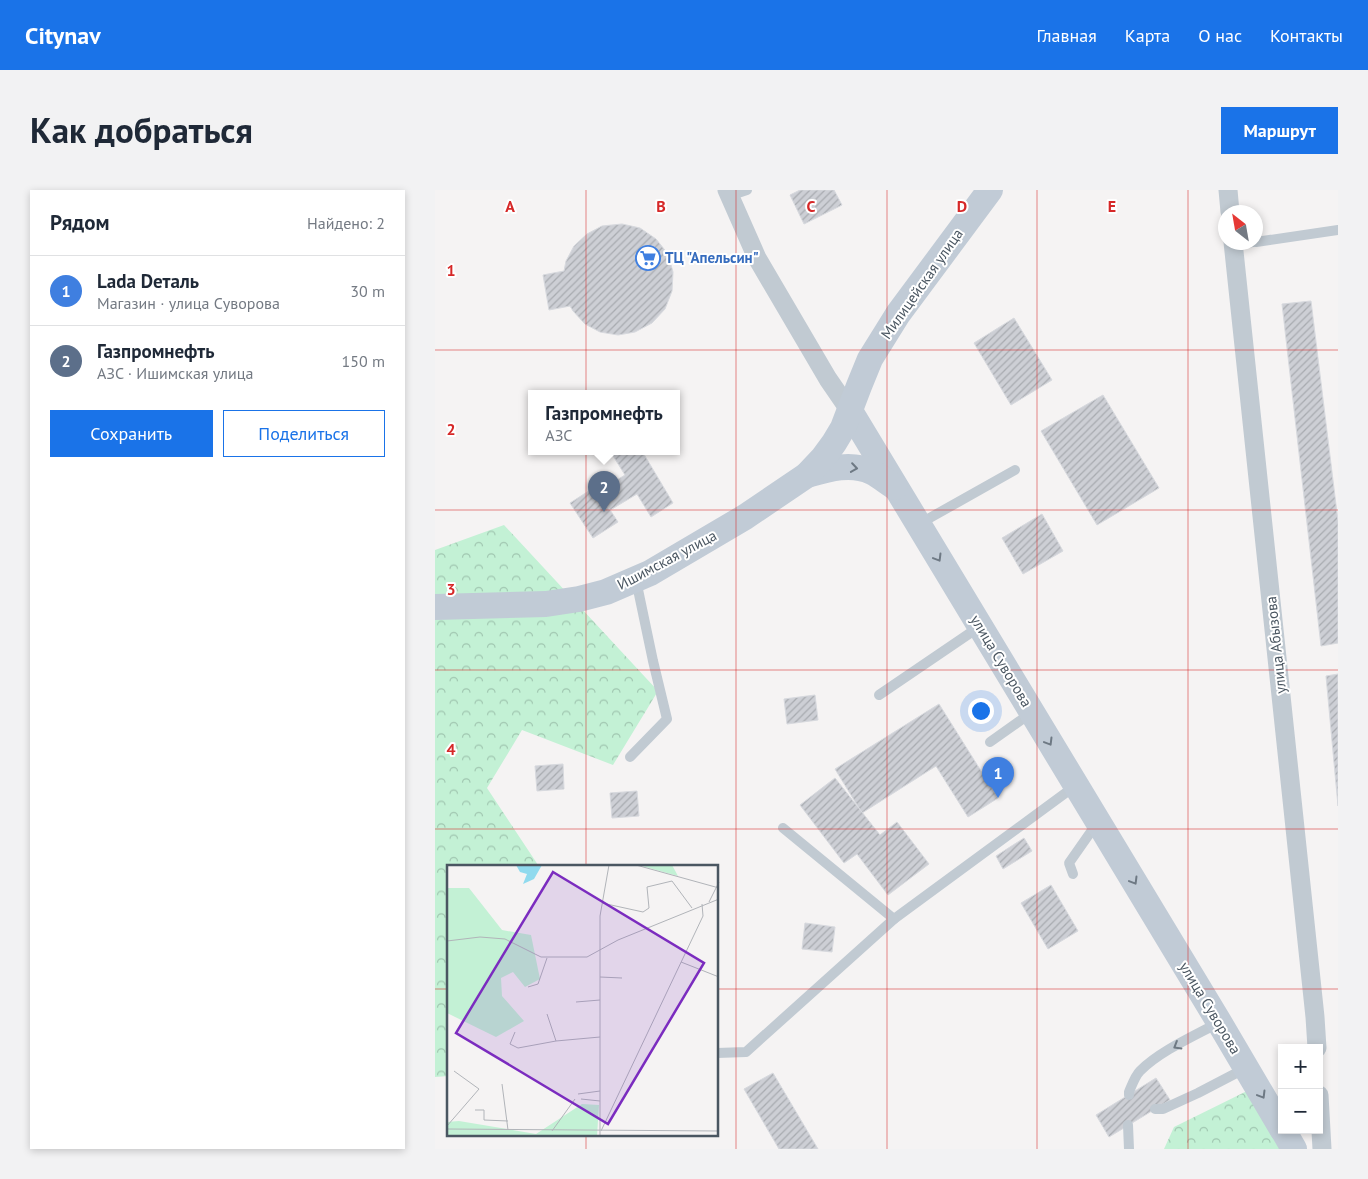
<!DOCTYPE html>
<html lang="ru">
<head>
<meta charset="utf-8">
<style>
	:root { --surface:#fff; --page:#f2f2f3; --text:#1f2937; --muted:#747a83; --line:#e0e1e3; --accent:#1a73e8 }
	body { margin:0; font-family:"PT Sans",sans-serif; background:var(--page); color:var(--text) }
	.controls { position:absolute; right:15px; bottom:15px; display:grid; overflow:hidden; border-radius:0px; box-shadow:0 2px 8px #0003 }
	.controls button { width:45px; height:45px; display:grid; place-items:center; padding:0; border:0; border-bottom:1px solid var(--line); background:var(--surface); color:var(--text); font:25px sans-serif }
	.compass { position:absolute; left:783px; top:15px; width:45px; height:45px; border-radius:50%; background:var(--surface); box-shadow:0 2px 8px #0003; rotate:329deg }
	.you { position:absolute; left:545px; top:520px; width:18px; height:18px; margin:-12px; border:4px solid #fff; border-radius:50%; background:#1a73e8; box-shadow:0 0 0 8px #1a73e833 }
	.badge { display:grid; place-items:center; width:32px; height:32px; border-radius:50%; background:var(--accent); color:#fff; font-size:16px; font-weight:700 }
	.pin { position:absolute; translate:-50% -41px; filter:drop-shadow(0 1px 2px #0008) }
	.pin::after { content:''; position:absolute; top:26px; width:18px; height:15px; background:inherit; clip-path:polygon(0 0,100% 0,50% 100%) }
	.popup { position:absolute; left:93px; top:200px; width:152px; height:65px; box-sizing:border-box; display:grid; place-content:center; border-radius:0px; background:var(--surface); filter:drop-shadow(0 1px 4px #0005); font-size:16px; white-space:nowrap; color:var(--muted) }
	.popup b { font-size:19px; color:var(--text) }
	.popup::after { content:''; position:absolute; left:50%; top:100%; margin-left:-10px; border:10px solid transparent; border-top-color:var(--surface) }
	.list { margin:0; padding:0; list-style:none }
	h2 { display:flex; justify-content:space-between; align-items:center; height:65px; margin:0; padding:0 20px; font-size:21px }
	h2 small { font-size:16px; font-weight:400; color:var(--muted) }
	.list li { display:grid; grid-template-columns:32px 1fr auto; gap:15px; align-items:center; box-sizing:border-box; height:70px; padding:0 20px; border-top:1px solid var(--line) }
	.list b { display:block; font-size:19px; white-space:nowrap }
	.list p { margin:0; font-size:16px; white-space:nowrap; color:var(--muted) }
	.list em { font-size:16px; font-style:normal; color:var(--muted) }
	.actions { display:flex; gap:10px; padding:15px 20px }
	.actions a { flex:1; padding:11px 0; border:1px solid var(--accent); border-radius:0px; text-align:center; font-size:18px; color:var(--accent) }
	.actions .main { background:var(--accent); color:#fff }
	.map { position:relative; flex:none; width:903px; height:959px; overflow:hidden; border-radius:0px }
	header { display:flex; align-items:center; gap:30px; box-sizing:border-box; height:70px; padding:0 25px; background:var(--accent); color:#fff }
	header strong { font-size:24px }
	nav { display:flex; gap:28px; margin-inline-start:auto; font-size:18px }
	.intro { display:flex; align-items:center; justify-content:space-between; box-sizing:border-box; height:120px; padding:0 30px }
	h1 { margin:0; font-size:35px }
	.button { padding:12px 22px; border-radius:0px; background:var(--accent); color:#fff; font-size:18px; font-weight:700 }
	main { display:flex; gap:30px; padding:0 30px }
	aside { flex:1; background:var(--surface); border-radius:0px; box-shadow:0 2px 8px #0003 }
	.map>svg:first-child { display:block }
	.forest { fill:url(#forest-crowns) }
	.building { fill:url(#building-hatch); stroke:#d7d9de }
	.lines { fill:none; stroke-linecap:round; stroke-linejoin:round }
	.lane { stroke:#c1cad2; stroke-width:10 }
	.street { stroke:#c1cad2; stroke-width:19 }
	.secondary { stroke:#c1cbd6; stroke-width:26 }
	.oneway { stroke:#6e7984 }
	.oneway2 { stroke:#6e7983 }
	.grid { fill:none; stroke:#d62828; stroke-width:1; stroke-opacity:0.55 }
	.labels { text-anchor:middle; stroke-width:4; stroke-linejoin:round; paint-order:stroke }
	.shop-label { font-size:15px; font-weight:bold; fill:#366cbe; stroke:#fff; text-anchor:start }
	.street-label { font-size:15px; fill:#4a5661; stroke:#fff }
	.inset-road { fill:none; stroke:#b1b4b9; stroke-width:1 }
	.view { fill:#7b2cbf; fill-opacity:0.15; stroke:#7b2cbf; stroke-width:2.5 }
	.inset-edge { fill:none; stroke:#4a5661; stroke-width:2.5 }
	.grid-label { font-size:16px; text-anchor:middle; font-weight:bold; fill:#d62828; stroke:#fff; stroke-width:4; stroke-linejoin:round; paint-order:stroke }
</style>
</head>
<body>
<header>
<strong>Citynav</strong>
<nav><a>Главная</a><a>Карта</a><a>О нас</a><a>Контакты</a></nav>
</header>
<div class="intro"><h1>Как добраться</h1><a class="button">Маршрут</a></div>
<main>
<aside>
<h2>Рядом<small>Найдено: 2</small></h2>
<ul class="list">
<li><span class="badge" style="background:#3f7fe0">1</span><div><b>Lada Dеталь</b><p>Магазин · улица Суворова</p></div><em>30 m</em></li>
<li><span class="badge" style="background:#5c6f8a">2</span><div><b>Газпромнефть</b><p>АЗС · Ишимская улица</p></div><em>150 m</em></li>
</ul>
<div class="actions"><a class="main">Сохранить</a><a>Поделиться</a></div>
</aside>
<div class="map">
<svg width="903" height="959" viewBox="0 0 903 959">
	<defs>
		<pattern id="forest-crowns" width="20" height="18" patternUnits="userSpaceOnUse" patternTransform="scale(1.25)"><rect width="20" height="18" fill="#c3f1d5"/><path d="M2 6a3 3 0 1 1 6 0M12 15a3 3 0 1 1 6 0" fill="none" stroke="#a0c6b0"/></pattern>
		<pattern id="building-hatch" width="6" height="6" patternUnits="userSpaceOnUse" patternTransform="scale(1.25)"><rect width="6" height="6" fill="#cdcfd5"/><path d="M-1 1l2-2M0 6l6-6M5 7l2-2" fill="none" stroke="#a8abb0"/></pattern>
	</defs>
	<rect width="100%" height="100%" fill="#f5f3f3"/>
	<g class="forest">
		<path d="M69 335 223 501 178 575 87 540 52 598 103 675 108 676H14V886L0 887V360Z"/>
		<path d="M814 900 846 959H729L739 937Z"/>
	</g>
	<g class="building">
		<path d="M365 0H399L407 15 369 34 355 5Z"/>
		<path d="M187 34 205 38 221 49 233 64 238 82 237 101 230 119 217 133 200 142 183 145 165 142 150 134 138 121 135 116 114 120 108 85 129 81 131 71 139 56 152 44 167 36Z"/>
		<path d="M876 111 903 331V453L886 456 847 114Z"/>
		<path d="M579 128 617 190 576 215 539 153Z"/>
		<path d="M668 205 724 298 662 335 606 241Z"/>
		<path d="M175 261H207L238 313 216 327 202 304 172 322 161 303 190 285Z"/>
		<path d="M160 297 183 332 158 348 135 313Z"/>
		<path d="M607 324 628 361 588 384 567 348Z"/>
		<path d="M903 484V616L891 486Z"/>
		<path d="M380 505 383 530 352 534 349 509Z"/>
		<path d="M504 514 563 608 533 627 501 576 427 623 400 579Z"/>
		<path d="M128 574 129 599 102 601 100 576Z"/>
		<path d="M400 588 445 645 462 632 494 674 453 705 422 664 409 673 365 615Z"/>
		<path d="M202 601 204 626 177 628 175 603Z"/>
		<path d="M589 648 597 661 568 679 561 666Z"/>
		<path d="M616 695 643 741 613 759 586 713Z"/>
		<path d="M370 733 400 737 397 762 367 759Z"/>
		<path d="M338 883 383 959H344L309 899Z"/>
		<path d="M721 888 735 910 674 947 661 925Z"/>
	</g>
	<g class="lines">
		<g class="lane">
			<path d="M294 6 312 0"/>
			<path d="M821 52 903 40"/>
			<path d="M798 55 818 52"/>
			<path d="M484 334 580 280"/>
			<path d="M444 505 544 437"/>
			<path d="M555 552 596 523"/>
			<path d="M195 567 232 529 218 471 201 390"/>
			<path d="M348 638 459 729 640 596"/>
			<path d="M638 684 634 673 662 633"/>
			<path d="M282 863 311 862 459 729"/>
			<path d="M694 905V902C697 895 700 886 705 881 725 861 759 846 783 833"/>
			<path d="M720 919H728L763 903 811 878"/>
			<path d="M693 935 694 959"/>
		</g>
		<g class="street">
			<path d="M292 0 322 68 393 189 415 221"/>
			<path d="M793 0 795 22"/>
			<path d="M798 52 880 827 882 858"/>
			<path d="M884 905 887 959"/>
		</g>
		<g class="secondary">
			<path d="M415 221 784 832 847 939"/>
			<path d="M372 285C393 279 416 272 437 282 445 286 453 293 460 297"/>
			<path d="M0 417 111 414 144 409 171 402 215 383 310 327 372 285 388 268 399 253 408 238 424 196 435 169 463 124 555 0"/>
			<path d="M848 940 859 959"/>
		</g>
	</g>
	<defs><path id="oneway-chevron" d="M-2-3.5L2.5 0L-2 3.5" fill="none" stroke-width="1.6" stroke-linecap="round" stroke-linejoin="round" transform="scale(1.25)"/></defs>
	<g class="oneway">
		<use href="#oneway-chevron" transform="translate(419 278) rotate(8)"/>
		<use href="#oneway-chevron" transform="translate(503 368) rotate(59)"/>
		<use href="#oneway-chevron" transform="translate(614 552) rotate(59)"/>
		<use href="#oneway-chevron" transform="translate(699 691) rotate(59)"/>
		<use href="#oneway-chevron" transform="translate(827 905) rotate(59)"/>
	</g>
	<use class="oneway2" href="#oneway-chevron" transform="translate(742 856) rotate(149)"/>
	<path class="grid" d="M151 0V676M301 0V959M452 0V959M602 0V959M753 0V959M0 160H903M0 320H903M0 480H903M0 639H903M0 799H14M282 799H903M151 945V959"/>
	<defs>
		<symbol id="supermarket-ring" viewBox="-11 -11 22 22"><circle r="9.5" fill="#fff" stroke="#3f7fe0" stroke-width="1.5"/><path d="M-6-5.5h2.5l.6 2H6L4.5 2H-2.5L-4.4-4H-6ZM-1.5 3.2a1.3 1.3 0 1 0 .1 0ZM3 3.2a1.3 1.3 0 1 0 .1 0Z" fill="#3f7fe0"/></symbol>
	</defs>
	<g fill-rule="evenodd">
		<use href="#supermarket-ring" x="199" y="54" width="28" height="28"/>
	</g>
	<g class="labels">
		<g class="shop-label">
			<text x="230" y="73">ТЦ "Апельсин"</text>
		</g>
		<g class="street-label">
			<text transform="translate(487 94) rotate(-55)" y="5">Милицейская улица</text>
			<text transform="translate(232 370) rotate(-28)" y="5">Ишимская улица</text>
			<text transform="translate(841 455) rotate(-96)" y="5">улица Абызова</text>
			<text transform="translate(566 471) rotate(59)" y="5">улица Суворова</text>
			<text transform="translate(775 818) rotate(59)" y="5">улица Суворова</text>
		</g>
	</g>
	<g transform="translate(12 675)">
		<rect width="271" height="271" fill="#f5f3f3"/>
		<path d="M193 0H225L231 11 195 1ZM0 23H22L55 65 84 70 93 114 78 122 66 107 54 113 55 131 77 156 49 172 0 148ZM135 239 152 240 150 271H0V257L12 256 89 269Z" fill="#c3f1d5"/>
		<path d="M69 0H95L87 14 76 19 80 9 73 7Z" fill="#90daee"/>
		<path class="inset-road" d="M189 0 272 23M262 37 272 17M155 38 196 47 202 43 200 22 225 16 245 43M0 76 33 72 58 74 94 92H140L171 75 272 34M153 86V51L162 0M153 86V272M234 97 272 112M153 112 175 113M81 122 91 119 100 93M129 137 153 135M100 149 109 176 153 172M68 167 63 179 71 183 109 176M55 219 61 265M131 229 153 226M134 234 153 236M28 245H37V255L61 256M0 261 32 224 7 206M0 264 272 266M105 266 128 234M154 266 256 51 255 39"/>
		<path class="view" d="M106 7 257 98 161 259 9 168Z"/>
		<rect width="271" height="271" class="inset-edge"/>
	</g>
	<g class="grid-label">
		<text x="75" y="22">A</text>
		<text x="226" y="22">B</text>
		<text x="376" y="22">C</text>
		<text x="527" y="22">D</text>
		<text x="677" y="22">E</text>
		<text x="16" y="86">1</text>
		<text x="16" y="245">2</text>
		<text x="16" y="405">3</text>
		<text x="16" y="565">4</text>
	</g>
</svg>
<div class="controls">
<button>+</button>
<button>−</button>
</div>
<svg class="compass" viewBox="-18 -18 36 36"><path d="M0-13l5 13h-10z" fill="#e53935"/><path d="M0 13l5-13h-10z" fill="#747a83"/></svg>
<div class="you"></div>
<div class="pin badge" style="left:563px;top:608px;background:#3f7fe0">1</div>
<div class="pin badge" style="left:169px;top:322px;background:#5c6f8a">2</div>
<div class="popup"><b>Газпромнефть</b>АЗС</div>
</div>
</main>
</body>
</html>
